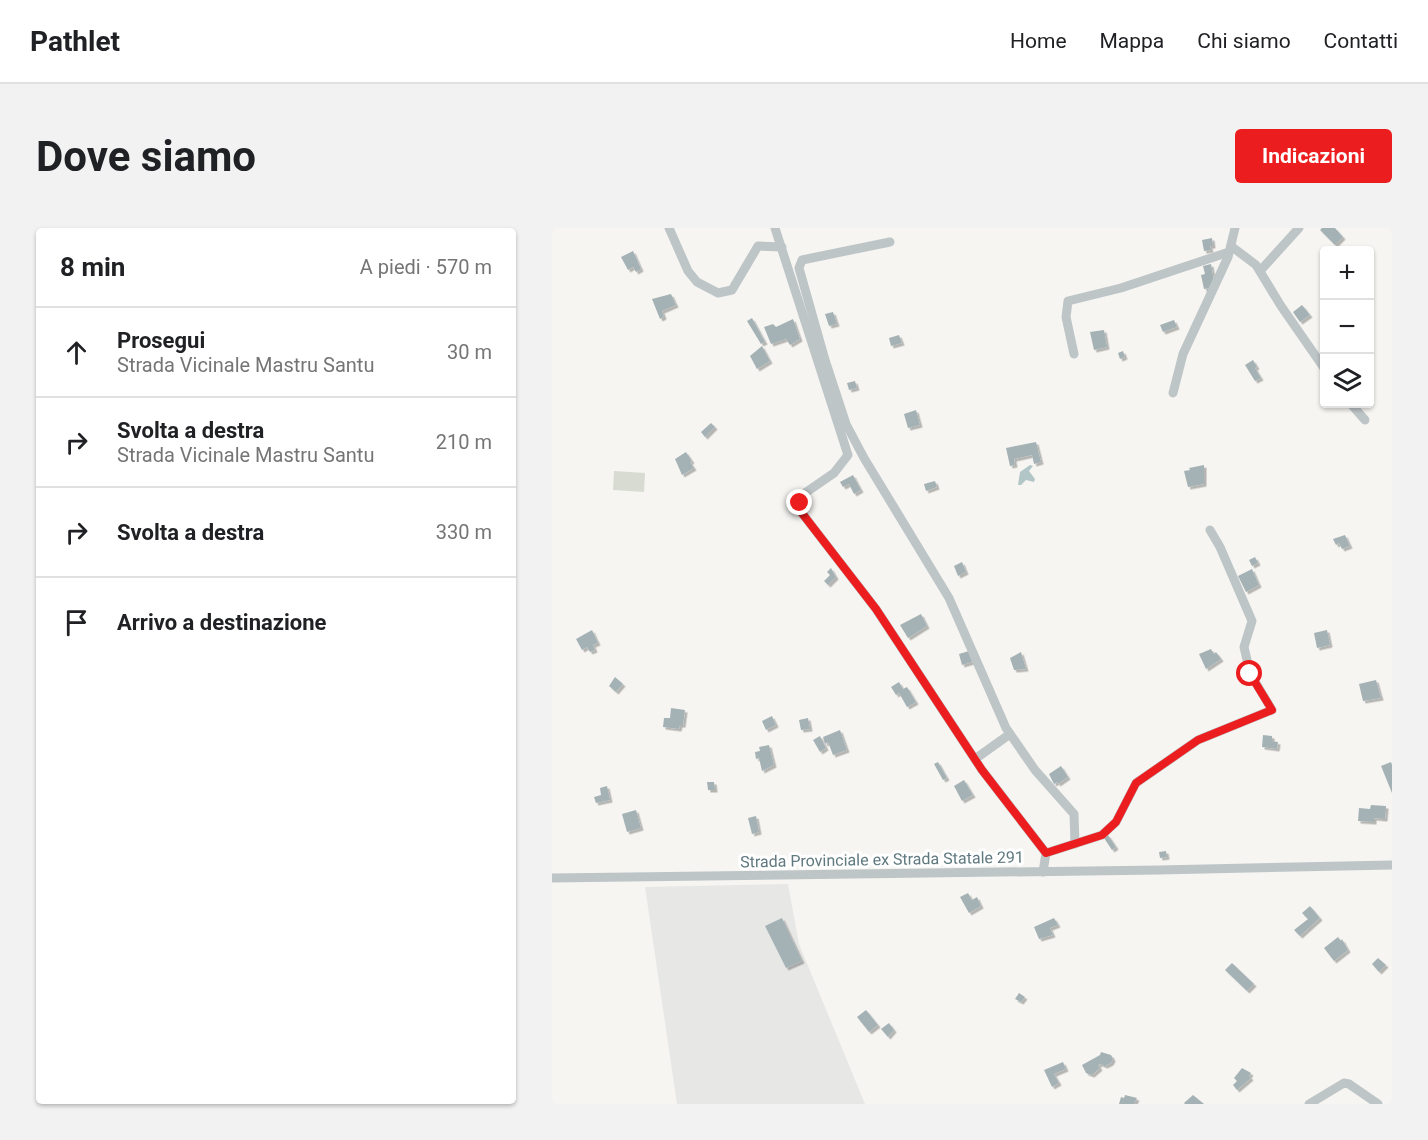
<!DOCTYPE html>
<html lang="it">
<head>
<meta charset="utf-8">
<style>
	:root { --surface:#fff; --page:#f2f2f2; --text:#202124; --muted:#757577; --line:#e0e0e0; --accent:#ec1d1e }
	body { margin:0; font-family:Roboto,sans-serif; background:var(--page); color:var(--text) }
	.controls { position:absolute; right:18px; top:18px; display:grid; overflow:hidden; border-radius:6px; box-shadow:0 2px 4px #0004 }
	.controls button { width:54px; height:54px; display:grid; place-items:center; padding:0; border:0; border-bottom:2px solid var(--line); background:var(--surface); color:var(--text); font:30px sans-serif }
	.stop { position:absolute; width:18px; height:18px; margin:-14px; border:4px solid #ec1d1e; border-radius:50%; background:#fff }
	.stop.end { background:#ec1d1e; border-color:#fff; box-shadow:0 2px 6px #0008 }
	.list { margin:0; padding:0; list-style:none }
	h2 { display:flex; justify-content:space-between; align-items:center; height:78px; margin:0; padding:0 24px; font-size:26px }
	h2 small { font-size:20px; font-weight:400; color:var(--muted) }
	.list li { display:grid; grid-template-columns:39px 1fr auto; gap:18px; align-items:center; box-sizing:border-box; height:90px; padding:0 24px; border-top:2px solid var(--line) }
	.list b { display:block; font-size:22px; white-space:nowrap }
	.list p { margin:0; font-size:20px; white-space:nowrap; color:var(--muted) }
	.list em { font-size:20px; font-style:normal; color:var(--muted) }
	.icon { flex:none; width:33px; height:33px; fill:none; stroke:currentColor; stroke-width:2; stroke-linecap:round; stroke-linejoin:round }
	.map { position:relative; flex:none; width:840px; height:876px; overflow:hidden; border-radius:6px }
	header { display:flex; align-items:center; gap:36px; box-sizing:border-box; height:84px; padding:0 30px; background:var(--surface); border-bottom:2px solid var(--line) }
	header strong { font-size:28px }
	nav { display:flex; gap:33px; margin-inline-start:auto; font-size:21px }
	.intro { display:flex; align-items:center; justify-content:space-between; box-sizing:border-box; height:144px; padding:0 36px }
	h1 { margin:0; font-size:42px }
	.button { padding:15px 27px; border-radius:6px; background:var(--accent); color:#fff; font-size:21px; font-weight:700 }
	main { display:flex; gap:36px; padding:0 36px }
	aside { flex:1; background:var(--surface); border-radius:6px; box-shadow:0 2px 4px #0004 }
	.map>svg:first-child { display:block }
	.built { fill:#e7e7e6 }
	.green { fill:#d7dbd1 }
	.water { fill:#b3c6c7 }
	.building { fill:#a5b2b5; filter:url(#shadow) }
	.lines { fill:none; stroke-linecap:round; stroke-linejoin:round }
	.minor { stroke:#bec5c7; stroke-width:9 }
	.route { stroke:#ec1d1e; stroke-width:8 }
	.labels { text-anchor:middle; stroke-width:6; stroke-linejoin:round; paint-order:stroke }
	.street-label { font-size:16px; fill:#5f797f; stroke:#fff }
</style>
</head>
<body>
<header>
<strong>Pathlet</strong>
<nav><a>Home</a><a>Mappa</a><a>Chi siamo</a><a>Contatti</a></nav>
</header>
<div class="intro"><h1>Dove siamo</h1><a class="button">Indicazioni</a></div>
<main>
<aside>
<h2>8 min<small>A piedi · 570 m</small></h2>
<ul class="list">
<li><svg class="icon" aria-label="ahead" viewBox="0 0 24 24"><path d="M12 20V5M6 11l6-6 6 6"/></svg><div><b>Prosegui</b><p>Strada Vicinale Mastru Santu</p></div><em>30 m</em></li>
<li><svg class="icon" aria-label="right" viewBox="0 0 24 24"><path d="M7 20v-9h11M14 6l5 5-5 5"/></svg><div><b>Svolta a destra</b><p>Strada Vicinale Mastru Santu</p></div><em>210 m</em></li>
<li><svg class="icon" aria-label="right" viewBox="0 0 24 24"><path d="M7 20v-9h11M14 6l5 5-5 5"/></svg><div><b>Svolta a destra</b></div><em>330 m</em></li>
<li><svg class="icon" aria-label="arrive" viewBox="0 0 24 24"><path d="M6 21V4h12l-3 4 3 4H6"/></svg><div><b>Arrivo a destinazione</b></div></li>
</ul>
</aside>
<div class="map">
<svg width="840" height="876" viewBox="0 0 840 876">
	<defs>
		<filter id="shadow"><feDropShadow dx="2.5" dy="2.5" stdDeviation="0" flood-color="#0004"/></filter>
	</defs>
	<rect width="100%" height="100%" fill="#f6f5f2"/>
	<path class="built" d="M236 656 247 716 313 876H125L93 659Z"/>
	<path class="green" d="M62 243 93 245 92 264 61 262Z"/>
	<path class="water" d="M478 237 481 238 477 243 483 251 482 254 474 252 469 257H466L468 244Z"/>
	<g class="building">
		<path d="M770 0H783L791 9 783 17 768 2Z"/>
		<path d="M660 10 661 18H658L659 22 652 23 650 12Z"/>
		<path d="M81 23 89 41 84 44 81 39 76 42 69 29Z"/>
		<path d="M659 36 662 54 658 60 652 61 649 47 653 46 651 38Z"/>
		<path d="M119 66 124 77 110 83 112 89 108 91 100 71Z"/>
		<path d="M750 77 758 87 748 94 741 84Z"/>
		<path d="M281 84 285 96 277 98 273 86Z"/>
		<path d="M200 90 213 114 209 116 195 93Z"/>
		<path d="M241 91 248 111 238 117 234 111 219 116 212 99 221 96 224 99Z"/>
		<path d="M622 92 625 99 611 104 608 97Z"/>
		<path d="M552 102 555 119 542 122 538 104Z"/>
		<path d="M347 107 350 115 339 118 337 110Z"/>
		<path d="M210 118 218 133 205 141 198 128Z"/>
		<path d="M571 123 573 129 568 131 566 125Z"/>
		<path d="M701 132 705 139 703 140 709 150 703 153 693 137Z"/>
		<path d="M303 153 305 160 297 162 295 155Z"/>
		<path d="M364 182 368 197 356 200 352 186Z"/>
		<path d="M159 195 163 199 153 209 149 204Z"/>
		<path d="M484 214 489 234 482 236 480 227 462 231 463 237 458 238 454 220Z"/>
		<path d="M134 224 140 233 138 234 142 240 130 247 123 231Z"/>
		<path d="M652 237V256L636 259 632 243 638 242 637 240Z"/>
		<path d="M301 247 309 262 302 266 297 256 291 259 288 254Z"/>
		<path d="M383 253 385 259 374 263 372 256Z"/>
		<path d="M793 307 798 318 790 321 787 315 784 317 781 311Z"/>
		<path d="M703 329 706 335 700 338 697 332Z"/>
		<path d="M410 334 414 344 406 348 402 338Z"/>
		<path d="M279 340 284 349 276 357 272 353 278 347 275 344Z"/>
		<path d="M700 341 707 357 694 364 686 348Z"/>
		<path d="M369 386 375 398 356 410 348 397Z"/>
		<path d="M40 402 46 415 41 417 43 422 38 424 35 419 30 422 24 411Z"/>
		<path d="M775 402 778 417 765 420 762 405Z"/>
		<path d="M659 421 662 426 664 424 669 431 654 441 647 426Z"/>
		<path d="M417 423 420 434 410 437 407 426Z"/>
		<path d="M469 424 474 441 462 442 458 430Z"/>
		<path d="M63 449 71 456 64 464 57 458Z"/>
		<path d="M824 452 829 470 811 473 807 456Z"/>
		<path d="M347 454 351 461 355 459 364 474 355 479 347 465 344 467 339 459Z"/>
		<path d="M119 480 133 482 131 497H128L127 501 111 499 112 490H118Z"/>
		<path d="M220 488 224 497 214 502 210 493Z"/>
		<path d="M256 490 258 501 249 502 247 492Z"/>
		<path d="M288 502 295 522 281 527 276 514 273 516 271 509Z"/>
		<path d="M711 507 720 508V513L726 514 725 521 710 519Z"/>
		<path d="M268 508 274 520 268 524 261 512Z"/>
		<path d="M217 517 222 537 210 543 207 530 204 531 203 524 208 523 207 519Z"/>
		<path d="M386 534 395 550 391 552 382 536Z"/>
		<path d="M839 534 840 537V565L829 538Z"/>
		<path d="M509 538 516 549 506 556 505 554 502 556 497 546Z"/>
		<path d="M412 552 421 567 410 573 402 558Z"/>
		<path d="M155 554H162L163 562H156Z"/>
		<path d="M55 558 58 572 44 575 42 569 49 567 48 560Z"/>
		<path d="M819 577 834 578 833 591 822 590V594L806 593 807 580 818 581Z"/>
		<path d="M84 582 89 600 75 604 70 586Z"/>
		<path d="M204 588 207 604 200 606 196 590Z"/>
		<path d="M556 607 564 619 560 622 552 610Z"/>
		<path d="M614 623 615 629 608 630 607 624Z"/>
		<path d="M416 665 420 672 425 669 429 678 417 685 408 669Z"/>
		<path d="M758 678 768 690 748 708 742 702 756 691 750 685Z"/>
		<path d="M230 690 250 733 234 740 213 698Z"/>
		<path d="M502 690 506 697 498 700 501 707 487 711 482 699Z"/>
		<path d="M786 709 789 713 790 711 796 722 782 733 772 720Z"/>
		<path d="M826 730 834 737 827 744 820 736Z"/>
		<path d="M680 735 702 756 695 763 673 742Z"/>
		<path d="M467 765 473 769 469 774 463 771Z"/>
		<path d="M314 782 326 797 317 804 305 789Z"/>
		<path d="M337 795 342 802 336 809 329 801Z"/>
		<path d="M549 824 559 827 561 831 559 835 553 838 548 836 546 837 548 840 540 847 534 845 530 837 548 827Z"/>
		<path d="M511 834 514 841 502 846 507 855 500 859 492 842Z"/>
		<path d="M690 840 699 845 697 848 699 850 685 862 681 857 685 853 682 850Z"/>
		<path d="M573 867 585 870 582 876H567L569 869 572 870Z"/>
		<path d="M641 867 652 876H633L632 875Z"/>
	</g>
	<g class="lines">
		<g class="minor">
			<path d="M117 0 136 43 145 54 166 65 180 62 206 18 230 19"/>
			<path d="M223 0 296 227 282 245 253 265 246 280 324 381 430 542 494 625"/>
			<path d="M338 14 250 32 247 40 273 132 294 196 312 230 397 370 454 500 483 542 522 586 523 616"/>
			<path d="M679 18 704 37 729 78 772 140"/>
			<path d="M708 43 747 0"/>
			<path d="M522 126 514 89 516 73 569 60 677 24"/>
			<path d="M621 165 631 126 676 29 683 0"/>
			<path d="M799 176 813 192"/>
			<path d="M423 531 458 506"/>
			<path d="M491 644 494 625 550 607 564 594 584 555 646 512 720 482 698 445 692 419 700 393 668 319 658 302"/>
			<path d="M0 650 607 642 840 637"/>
			<path d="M757 876 792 855 797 856 826 876"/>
		</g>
	</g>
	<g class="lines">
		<path class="route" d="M248 275 246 280 324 381 430 542 494 625 550 607 564 594 584 555 646 512 720 482 698 446"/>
	</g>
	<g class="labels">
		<g class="street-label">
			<text transform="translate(330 631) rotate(-1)" y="6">Strada Provinciale ex Strada Statale 291</text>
		</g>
	</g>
</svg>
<div class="controls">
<button>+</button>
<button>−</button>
<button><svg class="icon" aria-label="layers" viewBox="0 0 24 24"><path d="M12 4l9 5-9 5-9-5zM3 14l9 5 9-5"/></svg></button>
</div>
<div class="stop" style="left:698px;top:446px"></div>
<div class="stop end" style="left:248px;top:275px"></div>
</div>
</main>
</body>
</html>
